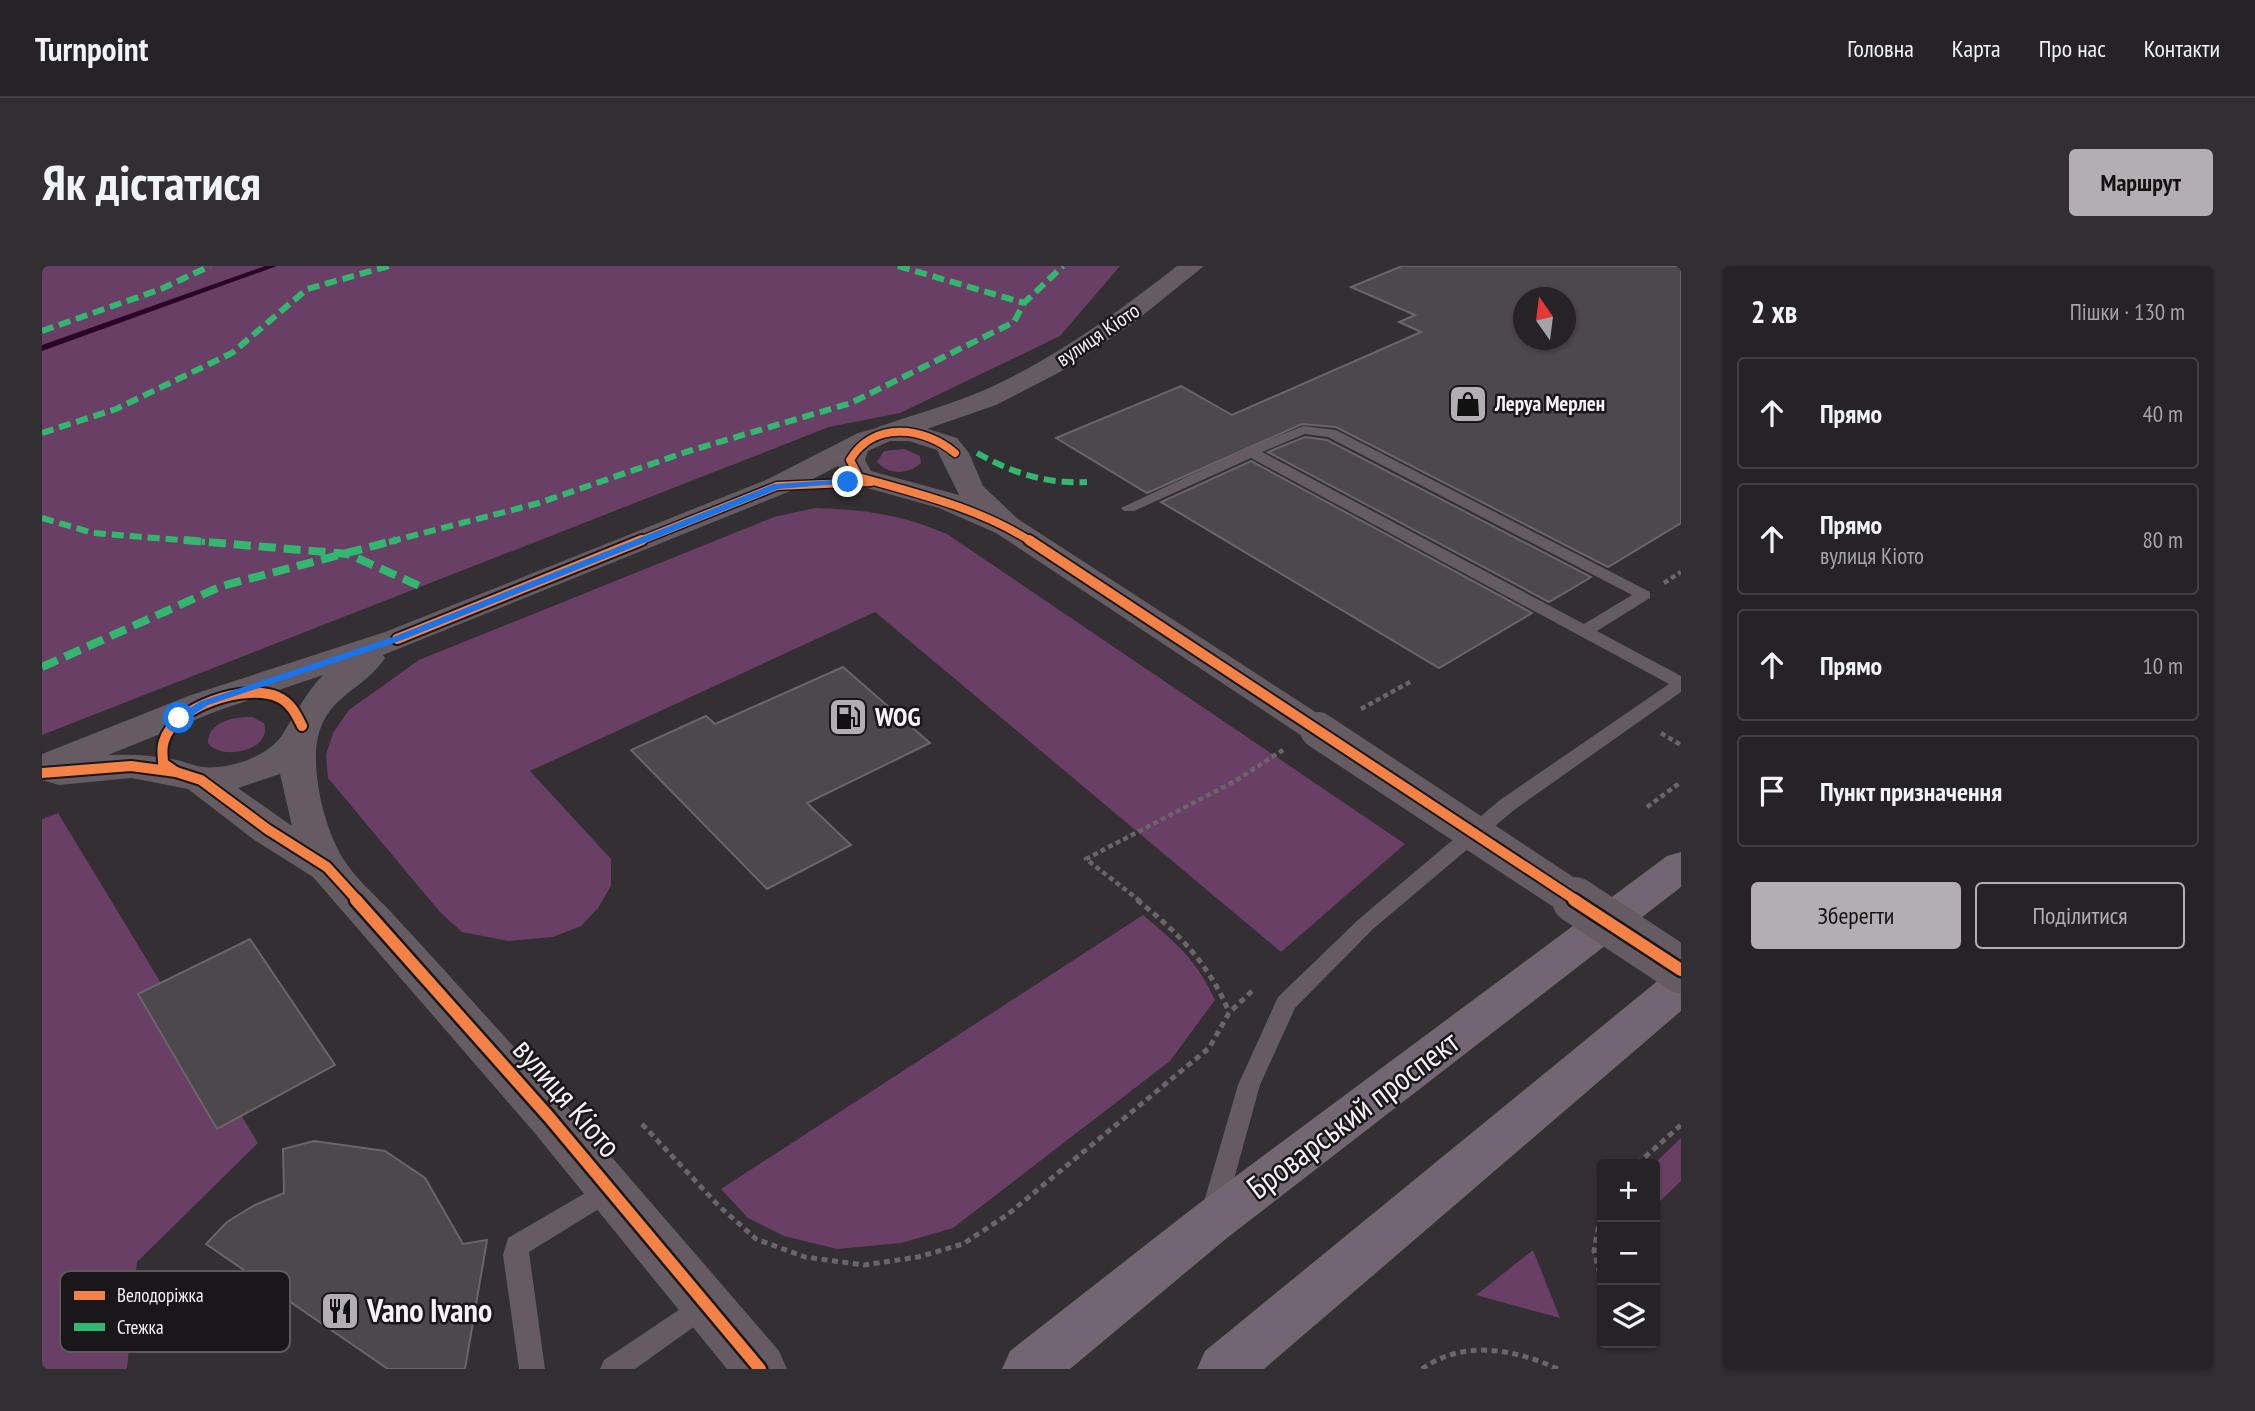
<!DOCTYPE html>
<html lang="uk">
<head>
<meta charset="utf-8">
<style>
	:root { --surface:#262326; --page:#322f32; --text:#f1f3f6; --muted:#a4a4a7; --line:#424043; --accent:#b3aeb2 }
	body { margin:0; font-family:"PT Sans Narrow",sans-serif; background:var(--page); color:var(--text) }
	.controls { position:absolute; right:21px; bottom:21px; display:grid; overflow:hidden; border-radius:7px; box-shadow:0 2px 5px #0004 }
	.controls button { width:63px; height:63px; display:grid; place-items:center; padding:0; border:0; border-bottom:2px solid var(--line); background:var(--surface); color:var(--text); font:35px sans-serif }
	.compass { position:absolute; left:1471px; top:21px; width:63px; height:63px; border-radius:50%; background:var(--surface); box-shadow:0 2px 5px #0004; rotate:346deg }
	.stop { position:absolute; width:21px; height:21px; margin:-16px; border:5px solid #1a73e8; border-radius:50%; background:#fff }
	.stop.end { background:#1a73e8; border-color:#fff; box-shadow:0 2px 7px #0008 }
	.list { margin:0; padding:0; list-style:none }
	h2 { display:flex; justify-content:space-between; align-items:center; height:91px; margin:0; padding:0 28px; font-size:30px }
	h2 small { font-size:23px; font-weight:400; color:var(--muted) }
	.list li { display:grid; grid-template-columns:46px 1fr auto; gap:21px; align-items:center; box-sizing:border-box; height:112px; margin:0 14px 14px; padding:0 14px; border:2px solid var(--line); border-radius:7px }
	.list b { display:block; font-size:26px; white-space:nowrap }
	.list p { margin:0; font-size:23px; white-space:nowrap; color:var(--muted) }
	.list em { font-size:23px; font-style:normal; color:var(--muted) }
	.actions { display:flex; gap:14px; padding:21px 28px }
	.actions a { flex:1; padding:16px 0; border:2px solid var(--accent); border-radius:7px; text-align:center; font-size:24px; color:var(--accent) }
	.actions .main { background:var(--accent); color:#111 }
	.icon { flex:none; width:38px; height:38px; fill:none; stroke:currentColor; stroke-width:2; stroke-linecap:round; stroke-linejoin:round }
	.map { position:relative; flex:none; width:1639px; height:1103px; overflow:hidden; border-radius:7px }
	header { display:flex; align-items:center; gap:42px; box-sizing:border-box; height:98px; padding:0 35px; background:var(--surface); border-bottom:2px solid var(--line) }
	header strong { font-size:33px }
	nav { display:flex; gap:38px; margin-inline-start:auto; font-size:24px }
	.intro { display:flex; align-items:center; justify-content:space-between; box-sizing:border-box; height:168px; padding:0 42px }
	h1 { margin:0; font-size:49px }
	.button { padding:18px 32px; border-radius:7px; background:var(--accent); color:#111; font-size:24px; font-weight:700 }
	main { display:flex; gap:42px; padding:0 42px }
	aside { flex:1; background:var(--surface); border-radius:7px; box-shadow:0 2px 5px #0004 }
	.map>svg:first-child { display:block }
	.green { fill:#693f65 }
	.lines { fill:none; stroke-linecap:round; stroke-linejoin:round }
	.stream { fill:#2b042a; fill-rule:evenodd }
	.building { fill:#4c484c; stroke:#696568; stroke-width:2; fill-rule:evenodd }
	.path-far1 { stroke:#6a656a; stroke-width:4.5; stroke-dasharray:5 3.5; stroke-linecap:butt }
	.path { stroke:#6a656a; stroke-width:5; stroke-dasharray:6 4.5; stroke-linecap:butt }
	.service { fill:#645b63; fill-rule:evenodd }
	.minor { fill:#645b63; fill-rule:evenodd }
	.tertiary { fill:#645b63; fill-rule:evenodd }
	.trunk { fill:#716671; fill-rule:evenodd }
	.tertiary-bridge-far1 { stroke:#645b63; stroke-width:36 }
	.tertiary-bridge { stroke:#645b63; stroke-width:46 }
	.quiet-far1 { stroke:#33b770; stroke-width:6; stroke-dasharray:12 6; stroke-linecap:butt }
	.quiet { stroke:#33b770; stroke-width:8; stroke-dasharray:17 8; stroke-linecap:butt }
	.cycleway-far2-casing { stroke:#1a171a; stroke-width:11 }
	.cycleway-far1-casing { stroke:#1a171a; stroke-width:14 }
	.cycleway-casing { stroke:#1a171a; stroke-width:17 }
	.cycleway-far2 { stroke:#f48246; stroke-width:8 }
	.cycleway-far1 { stroke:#f48246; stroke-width:10 }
	.cycleway { stroke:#f48246; stroke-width:12 }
	.route { fill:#1a73e8 }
	.labels { text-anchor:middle; stroke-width:5; stroke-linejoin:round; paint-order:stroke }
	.far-street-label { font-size:21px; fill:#f8f2f7; stroke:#1a171a }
	.far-poi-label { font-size:21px; font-weight:bold; fill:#f8f2f7; stroke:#1a171a; text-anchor:start }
	.poi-label { font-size:26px; font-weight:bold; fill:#f8f2f7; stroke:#1a171a; text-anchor:start }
	.near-street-label { font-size:32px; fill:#f8f2f7; stroke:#1a171a }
	.near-poi-label { font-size:32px; font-weight:bold; fill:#f8f2f7; stroke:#1a171a; text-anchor:start }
	.key { fill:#1a171a; stroke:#5d595c; stroke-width:2 }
	.key-label { font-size:19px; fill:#f8f2f7 }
</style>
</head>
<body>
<header>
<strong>Turnpoint</strong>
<nav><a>Головна</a><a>Карта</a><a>Про нас</a><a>Контакти</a></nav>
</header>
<div class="intro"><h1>Як дістатися</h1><a class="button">Маршрут</a></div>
<main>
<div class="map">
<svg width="1639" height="1103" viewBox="0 0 1639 1103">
	<rect width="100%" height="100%" fill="#332f33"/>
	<g class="green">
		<path d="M0 0H1078L1018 70 858 147 787 161 0 469Z"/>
		<path d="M862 183 878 190 879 197C866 209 846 209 835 196L842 185Z"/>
		<path d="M773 242C825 244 857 248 905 268L1363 578 1239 686 833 346 488 505 569 593V620L556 642 539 660 511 671 466 675 420 666 397 645 286 512 284 489 291 467 307 444 377 394 732 251Z"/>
		<path d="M210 451 222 457C231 484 180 496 166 477 165 456 193 450 210 451Z"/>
		<path d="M16 547 216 877 95 996 85 1103H0V553Z"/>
		<path d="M1101 649C1134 677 1155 694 1173 734L1128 795 911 962 859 977 795 983 742 970 706 952 679 923Z"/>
		<path d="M1639 872V915L1613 940 1612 898Z"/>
		<path d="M1491 984 1518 1052 1434 1029Z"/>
	</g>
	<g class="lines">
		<path class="stream" d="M223 0H235L0 85V79Z"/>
	</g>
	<g class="building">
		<path d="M1360 0H1639V257L1566 301 1294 161 1260 158 1105 227 1014 172 1139 120 1190 149 1379 66 1357 56 1373 49 1309 21ZM1481 32H1523V74H1481Z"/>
		<path d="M1263 171 1285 174 1549 311 1507 336 1226 186Z"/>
		<path d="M1209 195 1490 347 1397 402 1119 236Z"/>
		<path d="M801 401 888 477 765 537 809 579 725 623 589 484 664 450 673 458Z"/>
		<path d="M208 673 293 799 175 863 96 728Z"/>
		<path d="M272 875 343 885 383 912 421 978 445 974 423 1103H346L164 978 185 956 213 939 242 927 241 883Z"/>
	</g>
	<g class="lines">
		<g class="path-far1">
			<path d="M1622 317 1639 306"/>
			<path d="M1319 443 1368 416"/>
			<path d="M1619 467 1639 479"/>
			<path d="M1605 541 1639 516"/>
			<path d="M1098 635 1044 593 1193 515 1241 484"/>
		</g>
		<g class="path">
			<path d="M1095 634C1135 665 1167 698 1187 746"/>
			<path d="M600 858 677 940 714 973 763 991 822 999 876 991 921 978 965 949 1167 782 1187 747 1212 723"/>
			<path d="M1595 898 1639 859"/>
			<path d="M1560 940 1552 985 1560 1016"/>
			<path d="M1380 1103C1422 1073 1472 1083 1516 1103"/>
		</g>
		<g class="service">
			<path d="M1261 160 1294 164 1608 326V332L1555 365 1639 410V426L1472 544 1331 663 1253 742 1218 819 1183 946 1180 954 1171 957 1162 954 1159 946 1196 819 1236 731 1317 653 1458 534 1627 418 1209 192 1092 245H1082L1079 242 1204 183ZM1263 168 1286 171 1590 329 1542 358 1220 186Z"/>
			<path d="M569 912 578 916 581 923 578 930 487 986 503 1103H477L461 989 466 972Z"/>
			<path d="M665 1025 674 1029 678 1037 674 1045 593 1103H558L562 1094Z"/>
		</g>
		<path class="minor" d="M1135 0H1162L1090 58 1018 106 954 139 856 173 846 175 836 173 832 167 836 161C873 148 911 138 947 122 1015 91 1076 46 1135 0Z"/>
		<path class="tertiary" d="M870 158 915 172 927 187 941 220 976 253 1289 456 1294 464 1289 472 1276 476 1263 472 954 267 897 242 807 217 796 200 746 226 341 389 343 392C319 428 277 430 274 487 273 521 284 565 302 594 313 612 333 629 348 645 383 683 417 720 451 758 549 865 642 975 737 1085L745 1103H685L491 865 271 611 211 573 146 523 89 512 17 519 0 514V488L149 429 343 366 724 214 816 167 846 159ZM848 175H867L895 184 917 229 829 205 823 194 826 185ZM281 409C264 427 255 445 242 466 229 490 187 504 161 501 152 500 144 496 135 494 112 489 89 488 66 489L175 445ZM238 508 250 560 196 522Z"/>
		<g class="trunk">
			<path d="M1639 586V621L1185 972 1028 1103H960L968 1085 1151 942 1625 590Z"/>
			<path d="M1639 703V745L1222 1103H1155L1163 1085 1624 708Z"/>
		</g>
		<path class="tertiary-bridge-far1" d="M1276 464 1535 635"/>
		<path class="tertiary-bridge" d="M1533 634 1639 704"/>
		<g class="quiet-far1">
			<path d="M856 0 982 37"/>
			<path d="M0 65 119 23 168 0"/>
			<path d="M0 167 74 143 190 87 265 23 347 0"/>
			<path d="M935 187C971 207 1003 218 1045 216"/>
			<path d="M0 252 51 267 163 276"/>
			<path d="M347 276 497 237 647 185 809 137 972 56 982 37 1021 0"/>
		</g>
		<g class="quiet">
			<path d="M142 274 306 288 382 322"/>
			<path d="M0 401 180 320 354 274"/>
		</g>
		<defs>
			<g id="cycleway-far2">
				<path d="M913 187C881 160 831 155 808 194L817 211C877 228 937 242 990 276"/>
				<path d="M595 276 735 220 829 216"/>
			</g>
			<g id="cycleway-far1">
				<path d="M987 274 1535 635"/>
				<path d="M355 373 600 274"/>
				<path d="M134 506 121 497C121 490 119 482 122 475 132 440 205 417 236 431 249 437 254 448 260 460"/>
				<path d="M0 507 89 500 134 506 159 514 225 563 285 601 316 635"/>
			</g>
			<g id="cycleway">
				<path d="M314 634 507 851 718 1103"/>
				<path d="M1532 634 1639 704"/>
			</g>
		</defs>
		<use href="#cycleway-far2" class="cycleway-far2-casing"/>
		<use href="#cycleway-far1" class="cycleway-far1-casing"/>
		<use href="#cycleway" class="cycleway-casing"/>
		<use href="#cycleway-far2" class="cycleway-far2"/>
		<use href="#cycleway-far1" class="cycleway-far1"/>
		<use href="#cycleway" class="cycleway"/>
	</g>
	<path class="route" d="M806 213 809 217 736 223 358 375 166 439 141 455 132 452 159 435 351 371 732 218Z"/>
	<defs>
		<symbol id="shop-square" viewBox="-11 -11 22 22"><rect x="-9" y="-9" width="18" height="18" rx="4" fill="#b3aeb2" stroke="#1a171a"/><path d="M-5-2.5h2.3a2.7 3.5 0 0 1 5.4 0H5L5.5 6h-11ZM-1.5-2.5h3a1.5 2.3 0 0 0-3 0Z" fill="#111"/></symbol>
		<symbol id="fuel-square" viewBox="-11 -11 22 22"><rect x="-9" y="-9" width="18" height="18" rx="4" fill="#b3aeb2" stroke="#1a171a"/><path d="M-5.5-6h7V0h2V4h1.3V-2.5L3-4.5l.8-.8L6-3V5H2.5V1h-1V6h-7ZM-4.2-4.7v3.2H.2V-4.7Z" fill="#111"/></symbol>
		<symbol id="restaurant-square" viewBox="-11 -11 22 22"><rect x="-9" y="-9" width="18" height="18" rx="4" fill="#b3aeb2" stroke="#1a171a"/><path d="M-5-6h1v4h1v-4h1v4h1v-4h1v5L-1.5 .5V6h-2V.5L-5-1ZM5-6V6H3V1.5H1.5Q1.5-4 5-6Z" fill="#111"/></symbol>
	</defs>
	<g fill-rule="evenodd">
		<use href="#shop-square" x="1404" y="116" width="44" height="44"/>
		<use href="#fuel-square" x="784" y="429" width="44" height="44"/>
		<use href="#restaurant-square" x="276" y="1023" width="44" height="44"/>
	</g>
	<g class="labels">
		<g class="far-street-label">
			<text transform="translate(1056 69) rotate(-34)" y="7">вулиця Кіото</text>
		</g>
		<g class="far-poi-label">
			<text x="1453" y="145">Леруа Мерлен</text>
		</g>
		<g class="poi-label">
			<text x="833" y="460">WOG</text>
		</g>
		<g class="near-street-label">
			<text transform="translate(525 832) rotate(49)" y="11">вулиця Кіото</text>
			<text transform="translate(1311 849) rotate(-37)" y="11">Броварський проспект</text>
		</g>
		<g class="near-poi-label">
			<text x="325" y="1056">Vano Ivano</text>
		</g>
	</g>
	<rect x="18" y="1005" width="230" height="81" rx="10" class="key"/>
	<rect x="32" y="1025" width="31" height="9" fill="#f48246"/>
	<rect x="32" y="1057" width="31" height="8" fill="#33b770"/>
	<g class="key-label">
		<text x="75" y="1036">Велодоріжка</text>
		<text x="75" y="1068">Стежка</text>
	</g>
</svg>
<div class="controls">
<button>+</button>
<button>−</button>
<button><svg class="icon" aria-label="layers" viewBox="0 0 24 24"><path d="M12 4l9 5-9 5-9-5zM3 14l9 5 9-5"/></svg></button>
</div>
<svg class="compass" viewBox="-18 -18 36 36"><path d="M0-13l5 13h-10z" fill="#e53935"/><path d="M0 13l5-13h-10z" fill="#a4a4a7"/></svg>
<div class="stop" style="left:137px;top:452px"></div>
<div class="stop end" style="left:806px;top:216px"></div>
</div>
<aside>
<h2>2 хв<small>Пішки · 130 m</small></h2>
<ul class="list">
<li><svg class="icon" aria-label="ahead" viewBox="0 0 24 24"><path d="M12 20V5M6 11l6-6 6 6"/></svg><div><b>Прямо</b></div><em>40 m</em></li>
<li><svg class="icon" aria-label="ahead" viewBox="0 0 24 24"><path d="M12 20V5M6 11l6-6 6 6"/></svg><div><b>Прямо</b><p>вулиця Кіото</p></div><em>80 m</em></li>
<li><svg class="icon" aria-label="ahead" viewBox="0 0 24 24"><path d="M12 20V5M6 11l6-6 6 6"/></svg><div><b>Прямо</b></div><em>10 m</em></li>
<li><svg class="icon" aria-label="arrive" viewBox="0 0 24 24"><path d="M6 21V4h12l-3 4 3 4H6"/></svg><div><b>Пункт призначення</b></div></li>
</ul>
<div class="actions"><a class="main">Зберегти</a><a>Поділитися</a></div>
</aside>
</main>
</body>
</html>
